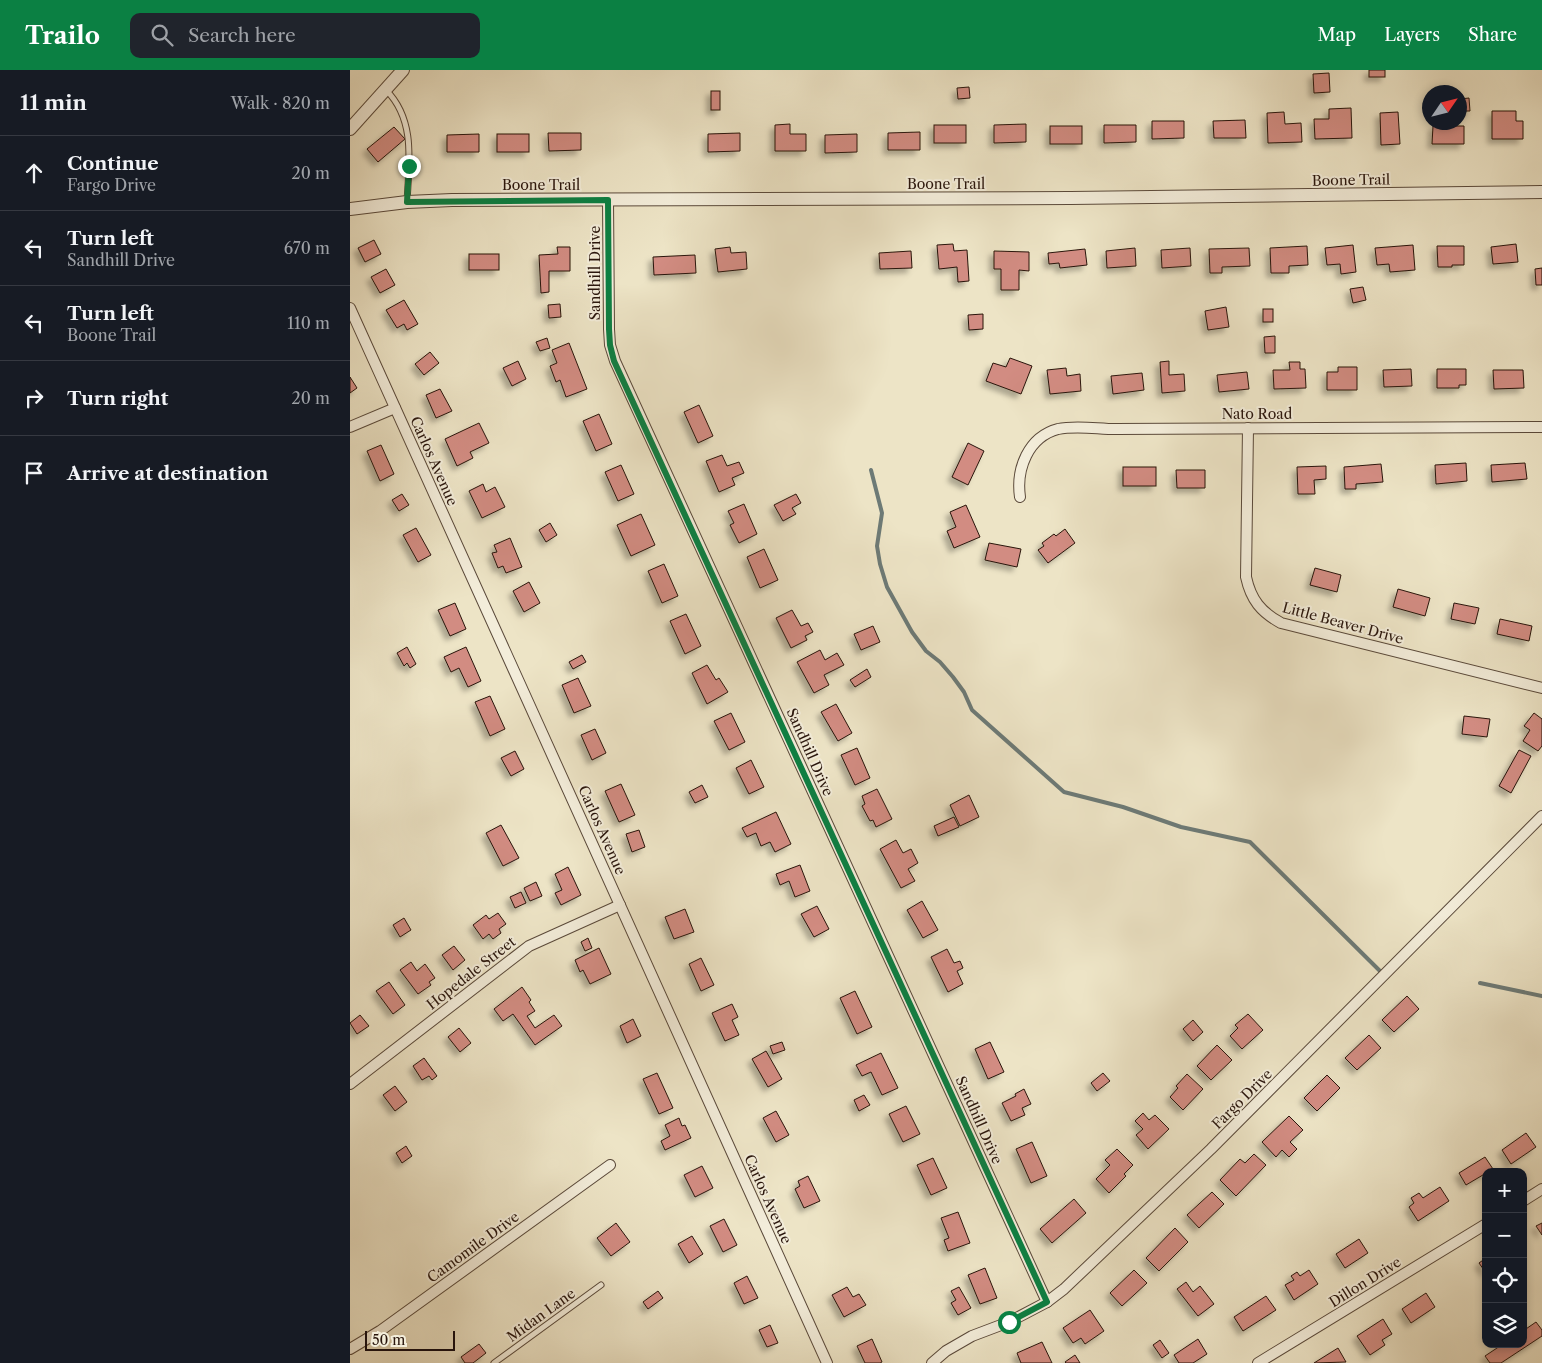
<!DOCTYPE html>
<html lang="en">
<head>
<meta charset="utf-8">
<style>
	:root { --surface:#171b24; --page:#20242c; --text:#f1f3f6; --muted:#9ea1a6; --line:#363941; --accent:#0b8043 }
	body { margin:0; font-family:"Libre Caslon Text",serif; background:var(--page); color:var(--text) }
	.controls { position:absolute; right:15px; bottom:15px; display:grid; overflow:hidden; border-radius:10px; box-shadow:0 2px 8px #0003 }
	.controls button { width:45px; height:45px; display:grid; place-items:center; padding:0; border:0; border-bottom:1px solid var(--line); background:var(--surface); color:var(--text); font:25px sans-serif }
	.compass { position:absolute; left:1072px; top:15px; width:45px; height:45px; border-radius:50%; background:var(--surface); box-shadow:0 2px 8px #0003; rotate:55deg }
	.scale { position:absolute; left:15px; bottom:12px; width:90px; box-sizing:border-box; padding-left:5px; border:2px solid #29150c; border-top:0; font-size:14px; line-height:18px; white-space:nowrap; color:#29150c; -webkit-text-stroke:4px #f3edda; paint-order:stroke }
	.stop { position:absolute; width:15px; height:15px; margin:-11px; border:4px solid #0b8043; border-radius:50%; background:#fff }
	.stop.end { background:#0b8043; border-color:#fff; box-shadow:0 1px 5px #0008 }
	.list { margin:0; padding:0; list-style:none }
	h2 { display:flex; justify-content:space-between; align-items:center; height:65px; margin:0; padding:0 20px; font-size:21px }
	h2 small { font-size:16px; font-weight:400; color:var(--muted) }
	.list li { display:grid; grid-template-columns:32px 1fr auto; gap:15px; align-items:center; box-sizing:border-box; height:75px; padding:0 20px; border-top:1px solid var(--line) }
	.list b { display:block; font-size:19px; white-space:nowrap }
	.list p { margin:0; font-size:16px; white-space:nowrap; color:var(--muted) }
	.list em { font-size:16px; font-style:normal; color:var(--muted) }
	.icon { flex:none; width:28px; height:28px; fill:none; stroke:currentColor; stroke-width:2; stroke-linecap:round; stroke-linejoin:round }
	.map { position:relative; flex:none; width:1192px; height:1293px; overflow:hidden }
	header { display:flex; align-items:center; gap:30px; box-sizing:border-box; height:70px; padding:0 25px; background:var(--accent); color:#fff }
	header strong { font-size:24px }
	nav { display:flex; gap:28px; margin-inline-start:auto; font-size:18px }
	.search { width:350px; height:45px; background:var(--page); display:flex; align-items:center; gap:12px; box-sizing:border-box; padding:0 18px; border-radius:10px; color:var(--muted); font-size:19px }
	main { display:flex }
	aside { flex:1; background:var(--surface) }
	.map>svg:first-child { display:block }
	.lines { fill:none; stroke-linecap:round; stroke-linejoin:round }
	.stream { stroke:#6d7a76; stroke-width:4 }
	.building { fill:#d28c82; stroke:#29150c; filter:url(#shadow) }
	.service-casing { stroke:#5a493a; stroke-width:7 }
	.minor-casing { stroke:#5a493a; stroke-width:12 }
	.tertiary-casing { stroke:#5a493a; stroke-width:14 }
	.service { stroke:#f3edda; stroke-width:5 }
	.minor { stroke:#f3edda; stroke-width:10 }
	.tertiary { stroke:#f3edda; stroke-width:12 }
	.route { stroke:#0b8043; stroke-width:6 }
	.labels { text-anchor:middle; stroke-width:4; stroke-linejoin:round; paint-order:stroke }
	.street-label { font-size:14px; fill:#29150c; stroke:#f3edda }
</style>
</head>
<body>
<header>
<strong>Trailo</strong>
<div class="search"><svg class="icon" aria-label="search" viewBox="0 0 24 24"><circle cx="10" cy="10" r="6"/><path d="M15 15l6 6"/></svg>Search here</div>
<nav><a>Map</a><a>Layers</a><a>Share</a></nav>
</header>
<main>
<aside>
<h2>11 min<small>Walk · 820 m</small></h2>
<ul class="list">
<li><svg class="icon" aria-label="ahead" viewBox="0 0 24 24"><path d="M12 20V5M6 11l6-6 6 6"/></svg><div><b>Continue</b><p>Fargo Drive</p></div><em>20 m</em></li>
<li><svg class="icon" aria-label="left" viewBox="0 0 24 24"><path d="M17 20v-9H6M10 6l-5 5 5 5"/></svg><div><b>Turn left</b><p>Sandhill Drive</p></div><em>670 m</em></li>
<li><svg class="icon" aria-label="left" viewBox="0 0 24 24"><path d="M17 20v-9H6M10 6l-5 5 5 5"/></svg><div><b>Turn left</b><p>Boone Trail</p></div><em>110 m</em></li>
<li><svg class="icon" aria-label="right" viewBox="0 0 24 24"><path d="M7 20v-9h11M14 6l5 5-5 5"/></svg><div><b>Turn right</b></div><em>20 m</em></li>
<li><svg class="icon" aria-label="arrive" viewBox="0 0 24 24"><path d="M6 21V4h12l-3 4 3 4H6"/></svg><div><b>Arrive at destination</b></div></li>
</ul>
</aside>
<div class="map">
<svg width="1192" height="1293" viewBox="0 0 1192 1293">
	<defs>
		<filter id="shadow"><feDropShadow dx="-4.5" dy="4.5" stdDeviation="2.5" flood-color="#0004"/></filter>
	</defs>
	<rect width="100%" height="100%" fill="#ede4c6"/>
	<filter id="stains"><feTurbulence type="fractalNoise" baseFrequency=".004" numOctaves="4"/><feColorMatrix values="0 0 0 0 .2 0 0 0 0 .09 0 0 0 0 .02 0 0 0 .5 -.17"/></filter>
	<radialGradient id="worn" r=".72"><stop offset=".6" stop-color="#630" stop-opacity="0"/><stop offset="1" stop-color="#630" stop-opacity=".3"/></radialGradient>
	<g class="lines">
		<g class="stream">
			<path d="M521 400 532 443 527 476 530 494 537 517 562 562 576 581 590 592 603 607 614 622 622 640 714 722 773 737 831 757 900 772 1030 901"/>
			<path d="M1130 913 1192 926"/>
		</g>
	</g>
	<g class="building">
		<rect x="1019" y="0" width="16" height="7"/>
		<path d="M979 3 980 22 964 23 963 4Z"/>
		<path d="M619 17 620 28 608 29 607 18Z"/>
		<rect x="361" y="21" width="9" height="19"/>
		<path d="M1119 28 1120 41H1110V29Z"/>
		<path d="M1001 38 1002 68 965 69 964 49H979V39Z"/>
		<path d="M1142 41H1166V51H1173V69H1142Z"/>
		<path d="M934 42 935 54 951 53 952 72 918 73 917 43Z"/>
		<path d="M1048 42 1050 74 1031 75 1030 43Z"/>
		<path d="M895 50 896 68H864L863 51Z"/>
		<path d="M802 51H834V68L802 69Z"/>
		<path d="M440 54V64H456V81H425V55Z"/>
		<path d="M676 54V72L644 73V55Z"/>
		<rect x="584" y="55" width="32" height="18"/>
		<path d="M754 55H786V72L754 73Z"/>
		<rect x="700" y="56" width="32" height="18"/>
		<path d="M1083 56H1114V74H1082Z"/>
		<path d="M44 57 55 69 28 92 17 79Z"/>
		<path d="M570 62V80H538V63Z"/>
		<path d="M198 63H231V80L199 81Z"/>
		<path d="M390 63V81L358 82V64Z"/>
		<path d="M129 64V82H97V65Z"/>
		<rect x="147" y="64" width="32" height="18"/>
		<path d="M507 64V82L475 83V65Z"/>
		<path d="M24 170 31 184 15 192 8 178Z"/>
		<path d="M603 174 604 181 617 180 619 211 608 212 607 197 589 199 587 175Z"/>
		<path d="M1166 174 1168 192 1143 194 1141 177Z"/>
		<path d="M1003 175 1006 202 991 204 990 194 977 195 975 178Z"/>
		<path d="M1063 175 1065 200 1040 202 1039 194 1027 195 1025 178Z"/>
		<path d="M957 176 958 195 939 196V203H921L920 178Z"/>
		<path d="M1087 176H1114V195H1102V197H1088Z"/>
		<path d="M207 177H220V201H199V222L191 223 189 185 208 184Z"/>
		<path d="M380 177 381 183 396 182 397 199 368 202 365 179Z"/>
		<path d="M785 178 786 196 757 198 756 181Z"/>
		<path d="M840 178 841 196 812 198 811 180Z"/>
		<path d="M899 178 900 196 872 197V203H860L859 179Z"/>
		<path d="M735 179 737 195 710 198 709 193 699 194 698 183Z"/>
		<path d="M561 181 562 198 530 199 529 183Z"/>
		<path d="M644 181 679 182V201L669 200V220H651V199H644Z"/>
		<rect x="119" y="184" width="30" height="16"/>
		<path d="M345 185 346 203 304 205 303 187Z"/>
		<path d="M1192 198V215H1186L1185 199Z"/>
		<path d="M36 199 45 215 30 223 21 207Z"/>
		<path d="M1013 217 1016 230 1003 233 1000 219Z"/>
		<path d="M54 230 68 254 57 260 54 254 47 258 36 240Z"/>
		<path d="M210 234 211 247 199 248 198 235Z"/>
		<path d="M876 237 879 257 858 260 855 241Z"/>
		<rect x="913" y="239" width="10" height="13"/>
		<path d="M633 244V259L619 260 618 245Z"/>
		<path d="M925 266V283H915L914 267Z"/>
		<path d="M197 268 200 278 190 281 186 272Z"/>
		<path d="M219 273 237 319 216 327 210 310 206 312 200 296 207 293 202 280Z"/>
		<path d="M80 282 89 293 74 305 65 294Z"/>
		<path d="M660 288 682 296 671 324 636 311 643 293 656 297Z"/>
		<path d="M168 291 176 309 162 316 153 298Z"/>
		<path d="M819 291V305L834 304 835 321 812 323 810 292Z"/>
		<path d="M939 292H950V299H955L956 318 924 319 923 300H940Z"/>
		<path d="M988 297H1007V320H977V302H988Z"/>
		<path d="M716 298 717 306 730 304 731 321 700 324 697 300Z"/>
		<path d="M1061 299 1062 316 1034 317 1033 300Z"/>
		<path d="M1087 299H1116V315H1109V318H1087Z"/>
		<path d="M1143 300H1173L1174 318 1144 319Z"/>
		<path d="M897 302 899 319 869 322 867 305Z"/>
		<path d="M792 303 794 320 763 324 761 306Z"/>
		<path d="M0 307 7 318 0 323Z"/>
		<path d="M90 319 102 341 86 348 76 325Z"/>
		<path d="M349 335 363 366 348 373 334 342Z"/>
		<path d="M249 344 262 374 246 381 233 351Z"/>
		<path d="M129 353 139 373 120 382 123 388 107 396 95 369Z"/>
		<path d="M618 373 634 381 618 415 602 407Z"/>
		<path d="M31 375 44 404 30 411 17 381Z"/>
		<path d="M372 385 377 396 389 392 394 403 382 408 385 415 369 422 356 391Z"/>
		<path d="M1116 393 1117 411 1086 414 1085 395Z"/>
		<path d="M1175 393 1177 409 1142 412 1141 395Z"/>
		<path d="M1031 394 1033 412 1006 414V419H995L994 397Z"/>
		<path d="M271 395 284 424 268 431 255 402Z"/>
		<path d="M976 396V409L964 410 965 424H948L947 397Z"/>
		<rect x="773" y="397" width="33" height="19"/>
		<path d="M826 400H855V418H827Z"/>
		<path d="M133 414 136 422 145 417 155 437 132 448 119 421Z"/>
		<path d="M52 424 59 435 49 441 42 430Z"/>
		<path d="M446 424 451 433 442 438 446 444 433 451 424 435Z"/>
		<path d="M394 434 407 464 389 473 380 455 384 453 378 441Z"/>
		<path d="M616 435 630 467 604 478 597 461 606 457 600 442Z"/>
		<path d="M291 444 305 475 281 486 267 455Z"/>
		<path d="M200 453 207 465 196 472 189 460Z"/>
		<path d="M66 458 81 485 68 492 53 465Z"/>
		<path d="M715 459 725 473 698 493 688 480 694 476 692 473 704 464 706 466Z"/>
		<path d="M160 468 172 497 156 503 153 496 148 498 142 483 147 482 144 475Z"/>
		<path d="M639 473 671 479 667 497 635 490Z"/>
		<path d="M414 479 428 510 410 518 397 487Z"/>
		<path d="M314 494 328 526 312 533 298 501Z"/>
		<path d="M965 498 991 505 987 522 960 515Z"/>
		<path d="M179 512 190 533 174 542 163 521Z"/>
		<path d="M1048 519 1080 528 1075 546 1043 537Z"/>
		<path d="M105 533 116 559 100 566 88 540Z"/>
		<path d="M1104 533 1129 538 1125 554 1101 549Z"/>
		<path d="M442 540 451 556 458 553 463 562 455 566 457 570 441 578 426 548Z"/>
		<path d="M336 544 351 576 335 584 320 551Z"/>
		<path d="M1150 549 1182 556 1179 571 1147 564Z"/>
		<path d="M523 556 530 572 511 580 504 564Z"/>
		<path d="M57 577 66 594 60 598 57 593 54 596 47 583Z"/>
		<path d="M116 577 131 611 118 617 109 598 101 602 94 587Z"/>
		<path d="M470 580 475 590 487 583 494 595 474 605 479 615 464 623 447 592Z"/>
		<path d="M232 585 236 592 223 599 219 592Z"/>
		<path d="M357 595 366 610 369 608 378 622 357 634 342 603Z"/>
		<path d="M517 599 521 607 505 617 500 610Z"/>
		<path d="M228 608 241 636 224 643 212 615Z"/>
		<path d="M140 626 155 659 140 666 125 632Z"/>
		<path d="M486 634 502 663 488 671 471 642Z"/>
		<path d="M381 643 395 672 379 680 364 651Z"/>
		<path d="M1184 643 1192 649V676L1188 681 1173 671 1180 660 1174 656Z"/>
		<path d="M1114 646 1140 649 1137 667 1112 664Z"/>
		<path d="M245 659 256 683 242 690 231 665Z"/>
		<path d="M507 678 520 708 505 715 491 685Z"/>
		<path d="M1169 680 1181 686 1161 723 1149 716Z"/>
		<path d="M165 681 174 699 161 706 151 688Z"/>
		<path d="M401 690 414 717 399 724 386 698Z"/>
		<path d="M271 714 285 745 269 752 255 721Z"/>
		<path d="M352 715 358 727 345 733 339 722Z"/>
		<path d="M527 719 542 749 526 757 523 750 520 751 512 736 515 734 512 726Z"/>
		<path d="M619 725 629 747 610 756 600 735Z"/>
		<path d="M426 742 441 774 425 782 420 772 411 776 406 763 397 767 392 758Z"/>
		<path d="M604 747 609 757 588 766 584 756Z"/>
		<path d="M151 755 169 788 153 796 136 763Z"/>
		<path d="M289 760 295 777 282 782 276 764Z"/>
		<path d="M546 770 553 783 561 779 568 793 558 799 565 811 551 818 530 779Z"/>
		<path d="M450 795 460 821 445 827 439 811 430 815 426 804Z"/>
		<path d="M218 797 231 825 211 835 205 823 212 820 205 804Z"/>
		<path d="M186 812 192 826 180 831 174 818Z"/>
		<path d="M171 822 176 833 165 838 160 827Z"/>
		<path d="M572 831 588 860 573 868 557 840Z"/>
		<path d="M467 836 479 859 464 867 451 844Z"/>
		<path d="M335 839 344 862 324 869 315 847Z"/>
		<path d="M148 843 156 854 149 859 151 863 143 869 139 864 133 869 123 855 136 845 139 849Z"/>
		<path d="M54 848 61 860 50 867 43 855Z"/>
		<path d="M238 868 242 878 235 881 231 872Z"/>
		<path d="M104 876 115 890 103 900 92 885Z"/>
		<path d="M249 878 261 904 240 914 233 900 230 902 225 890Z"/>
		<path d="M597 879 604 893 610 891 613 898 607 901 613 914 598 922 581 887Z"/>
		<path d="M351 888 364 915 351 921 339 894Z"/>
		<path d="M61 892 67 901 75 894 85 908 79 912 81 915 68 924 50 900Z"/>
		<path d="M39 912 55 935 43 944 26 921Z"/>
		<path d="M172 917 181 930 179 932 185 941 177 946 185 958 204 945 212 956 185 975 163 944 153 951 144 939Z"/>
		<path d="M505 921 522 957 507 964 490 928Z"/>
		<path d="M1057 926 1069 939 1044 962 1032 950Z"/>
		<path d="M382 934 388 947 382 950 389 965 375 971 362 943Z"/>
		<path d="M898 944 913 960 892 979 880 966 888 958 885 955Z"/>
		<path d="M10 945 19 956 7 964 0 953Z"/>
		<path d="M283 949 291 966 277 973 270 956Z"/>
		<path d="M843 950 853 962 843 971 833 959Z"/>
		<path d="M109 958 121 973 110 982 98 967Z"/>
		<path d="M1019 965 1031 978 1007 1000 995 988Z"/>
		<path d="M432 972 435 980 423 984 420 976Z"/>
		<path d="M640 972 654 1002 638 1009 625 979Z"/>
		<path d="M867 975 882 990 861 1010 847 996Z"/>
		<path d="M416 981 432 1009 418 1017 402 989Z"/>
		<path d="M531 983 548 1018 532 1025 521 1002 512 1006 506 995Z"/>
		<path d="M74 988 87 1006 82 1010 79 1006 72 1010 63 996Z"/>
		<path d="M307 1003 323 1038 309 1044 293 1009Z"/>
		<path d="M753 1003 760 1011 747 1021 741 1013Z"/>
		<path d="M837 1004 853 1019 833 1040 820 1027 828 1018 826 1016Z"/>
		<path d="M977 1005 990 1018 967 1041 954 1028Z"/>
		<path d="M45 1016 57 1032 45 1041 33 1025Z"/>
		<path d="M674 1019 681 1034 672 1038 675 1045 661 1051 652 1033 666 1026 665 1024Z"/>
		<path d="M514 1025 520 1035 509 1041 504 1030Z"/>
		<path d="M556 1036 570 1064 553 1072 539 1044Z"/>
		<path d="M426 1041 439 1065 426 1072 413 1048Z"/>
		<path d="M793 1043 799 1050 805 1045 819 1059 798 1079 786 1065 793 1059 785 1051Z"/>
		<path d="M939 1046 953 1060 940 1072 947 1079 939 1087 932 1080 926 1087 912 1072Z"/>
		<path d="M329 1048 332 1056 335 1055 341 1068 315 1080 311 1071 320 1066 315 1055Z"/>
		<path d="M1176 1063 1186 1077 1161 1094 1152 1080Z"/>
		<path d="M682 1072 697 1106 681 1113 666 1079Z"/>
		<path d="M56 1076 62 1086 52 1093 46 1083Z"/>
		<path d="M767 1079 783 1095 774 1104 776 1106 759 1123 746 1109 760 1095 755 1090Z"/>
		<path d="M904 1084 916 1095 886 1126 870 1110 890 1089 895 1093Z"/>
		<path d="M1135 1087 1143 1099 1116 1115 1109 1103Z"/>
		<path d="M583 1088 597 1118 581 1125 567 1095Z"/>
		<path d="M352 1096 363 1118 345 1127 334 1105Z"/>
		<path d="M458 1106 470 1131 454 1138 445 1119 450 1116 448 1111Z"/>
		<path d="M1090 1117 1099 1131 1068 1151 1059 1137 1064 1133 1061 1128 1069 1123 1073 1128Z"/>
		<path d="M862 1122 874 1134 849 1158 837 1145Z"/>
		<path d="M724 1129 736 1143 702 1173 690 1159Z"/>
		<path d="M608 1142 620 1173 598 1181 594 1170 599 1168 591 1148Z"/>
		<path d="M374 1149 387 1175 373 1182 360 1156Z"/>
		<path d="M266 1153 280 1172 261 1186 247 1168Z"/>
		<path d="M1192 1153V1165L1186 1156Z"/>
		<path d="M825 1158 838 1172 809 1201 796 1188Z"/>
		<path d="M342 1166 353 1184 339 1193 328 1174Z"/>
		<path d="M1009 1169 1018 1183 995 1198 986 1184Z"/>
		<path d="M1136 1188V1203L1129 1193Z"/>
		<path d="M635 1198 647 1228 630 1234 618 1205Z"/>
		<path d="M784 1200 797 1213 772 1236 760 1223Z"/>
		<path d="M959 1200 968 1214 944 1230 935 1215 944 1210 941 1206 947 1202 950 1206Z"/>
		<path d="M397 1206 408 1228 394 1234 384 1213Z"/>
		<path d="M836 1212 843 1222 850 1216 864 1234 848 1246 827 1219Z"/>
		<path d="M497 1217 503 1227 509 1224 516 1235 494 1247 482 1225Z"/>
		<path d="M609 1217 621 1238 608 1245 601 1233 606 1230 601 1221Z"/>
		<path d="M308 1221 313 1228 298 1239 293 1232Z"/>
		<path d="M1076 1223 1085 1237 1061 1253 1052 1239Z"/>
		<path d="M916 1226 926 1240 893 1261 884 1247Z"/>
		<path d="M740 1240 754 1261 735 1274 731 1268 723 1273 713 1258Z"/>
		<path d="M1033 1249 1042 1264 1032 1270 1035 1275 1020 1285 1007 1266Z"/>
		<path d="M1186 1252 1192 1260V1266L1151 1293H1140L1135 1286 1153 1274H1173V1261Z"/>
		<path d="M420 1255 428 1273 417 1277 409 1260Z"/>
		<path d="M522 1269 532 1292 530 1293H515L507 1276Z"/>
		<path d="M848 1269 857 1284 843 1293H829L824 1285Z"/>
		<path d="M810 1270 819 1283 812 1288 803 1275Z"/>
		<path d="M692 1272 702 1293H671L667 1283Z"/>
		<path d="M129 1274 136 1283 123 1293H115L111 1287Z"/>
		<path d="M988 1278 996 1292 964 1293Z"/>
		<path d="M725 1285 730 1293H716L715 1292Z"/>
	</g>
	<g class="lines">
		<defs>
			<g id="service">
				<path d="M36 20C66 50 59 93 57 132"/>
				<path d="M144 1293 251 1215"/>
			</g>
			<g id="minor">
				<path d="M258 130 259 259 260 275 265 291 697 1232"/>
				<path d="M0 238 477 1293"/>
				<path d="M0 357 45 338"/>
				<path d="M898 358 896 507C901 530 911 542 931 553L1192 618"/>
				<path d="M670 427C666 399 678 367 708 359 726 355 748 359 766 359L1192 357"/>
				<path d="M0 1014 179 876 270 835"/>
				<path d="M1173 1131 1192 1119"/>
				<path d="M0 1279 30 1261 260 1095"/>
				<path d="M582 1293 596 1281 622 1266 659 1252 697 1232 714 1219 861 1079 1192 746"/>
				<path d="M908 1293 1136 1154"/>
			</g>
			<g id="tertiary">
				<path d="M0 59 53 0"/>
				<path d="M0 139 57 132 102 130 721 128 1192 122"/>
			</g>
		</defs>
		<use href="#service" class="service-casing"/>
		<use href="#minor" class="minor-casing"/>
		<use href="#tertiary" class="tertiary-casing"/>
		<use href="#service" class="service"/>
		<use href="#minor" class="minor"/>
		<use href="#tertiary" class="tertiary"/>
	</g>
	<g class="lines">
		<path class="route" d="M59 96 57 132 258 130 259 259 260 275 264 291 697 1232 659 1252"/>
	</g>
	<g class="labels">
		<g class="street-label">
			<text transform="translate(1001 110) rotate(-1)" y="5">Boone Trail</text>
			<text x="596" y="119">Boone Trail</text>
			<text x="191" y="120">Boone Trail</text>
			<text transform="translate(245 203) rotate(-90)" y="5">Sandhill Drive</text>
			<text x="907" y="349">Nato Road</text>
			<text transform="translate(84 391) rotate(66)" y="5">Carlos Avenue</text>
			<text transform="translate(993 553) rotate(15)" y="5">Little Beaver Drive</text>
			<text transform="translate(460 682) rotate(66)" y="5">Sandhill Drive</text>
			<text transform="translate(252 760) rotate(66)" y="5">Carlos Avenue</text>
			<text transform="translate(121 903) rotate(-38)" y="5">Hopedale Street</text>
			<text transform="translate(892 1029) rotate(-45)" y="5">Fargo Drive</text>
			<text transform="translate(629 1050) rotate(66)" y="5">Sandhill Drive</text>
			<text transform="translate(418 1129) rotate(66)" y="5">Carlos Avenue</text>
			<text transform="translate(123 1177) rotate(-36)" y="5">Camomile Drive</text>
			<text transform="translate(1015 1212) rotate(-32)" y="5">Dillon Drive</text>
			<text transform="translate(191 1245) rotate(-36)" y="5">Midan Lane</text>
		</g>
	</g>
	<rect width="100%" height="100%" filter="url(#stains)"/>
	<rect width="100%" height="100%" fill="url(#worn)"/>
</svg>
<div class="controls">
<button>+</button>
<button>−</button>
<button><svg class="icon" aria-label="locate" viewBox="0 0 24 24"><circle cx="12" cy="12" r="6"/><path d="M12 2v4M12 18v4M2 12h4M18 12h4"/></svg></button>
<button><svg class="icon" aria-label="layers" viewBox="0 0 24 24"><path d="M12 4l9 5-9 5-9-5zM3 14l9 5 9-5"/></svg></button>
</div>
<svg class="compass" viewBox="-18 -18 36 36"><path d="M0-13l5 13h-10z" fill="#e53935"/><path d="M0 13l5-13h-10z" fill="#9ea1a6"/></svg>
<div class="scale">50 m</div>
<div class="stop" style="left:659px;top:1252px"></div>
<div class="stop end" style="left:59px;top:96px"></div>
</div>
</main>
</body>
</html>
